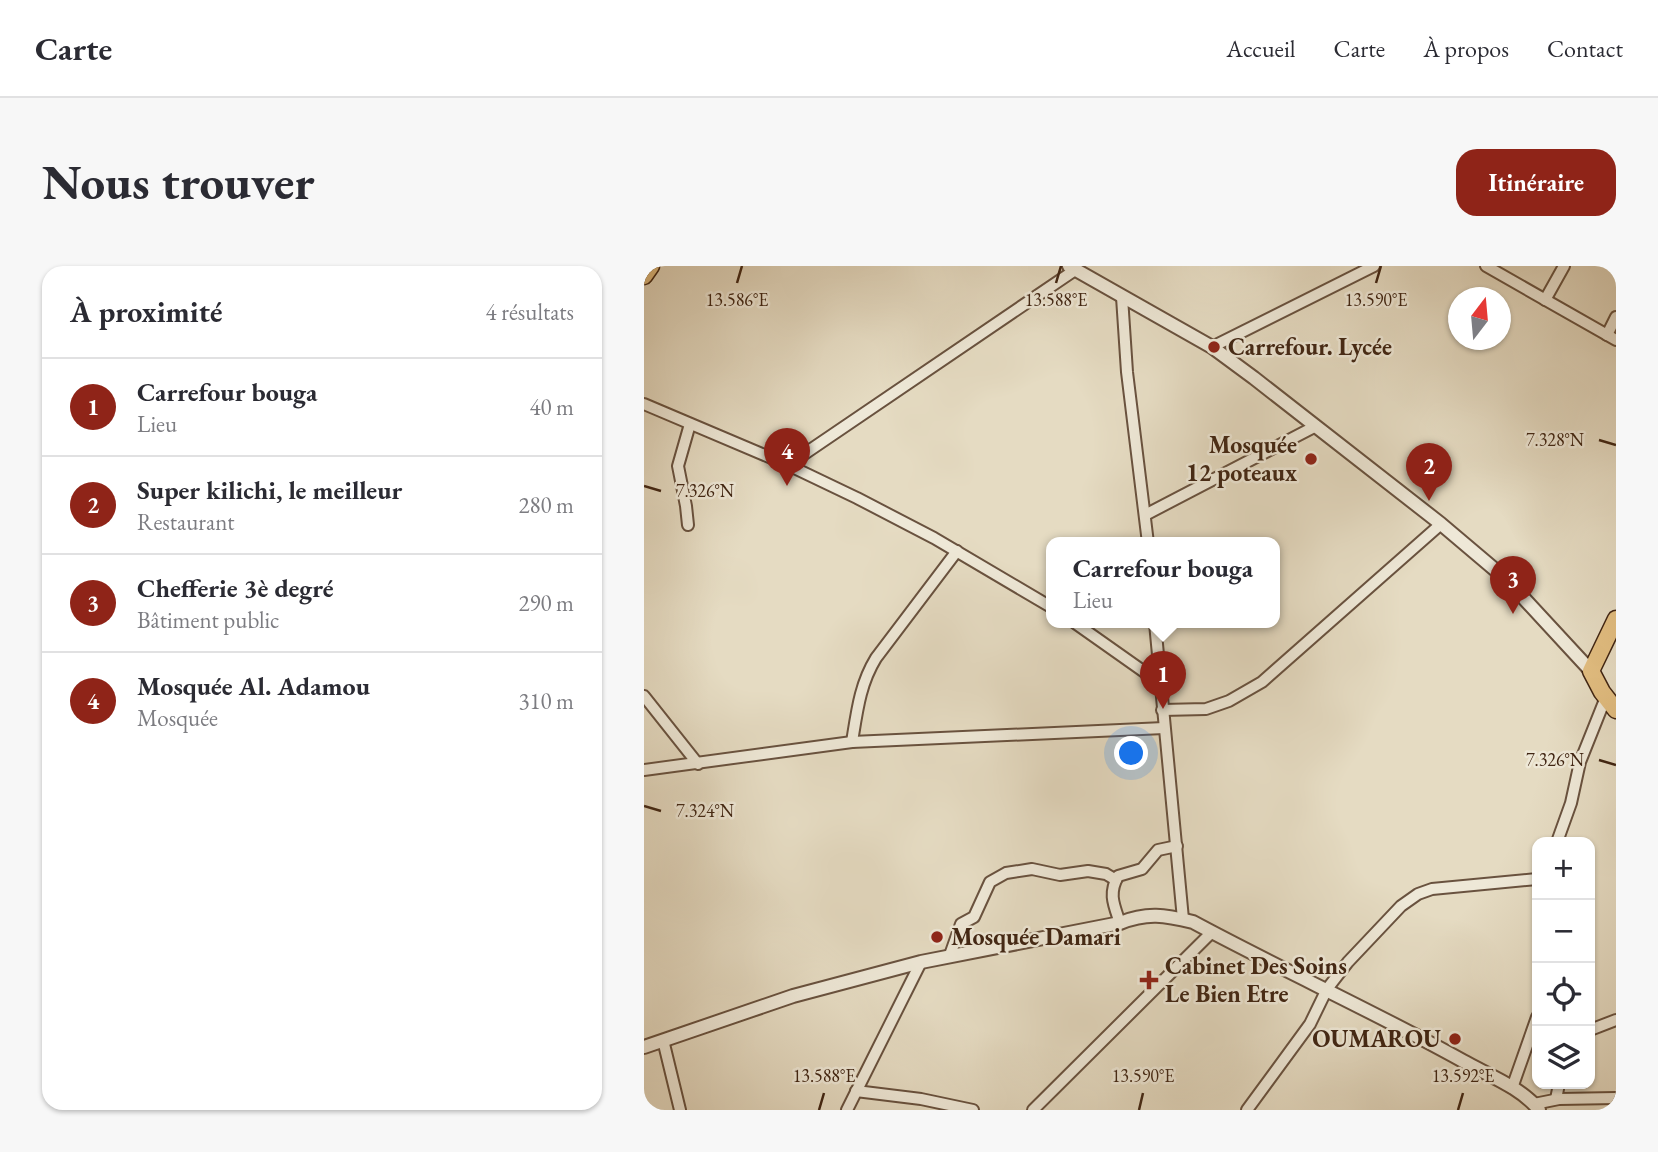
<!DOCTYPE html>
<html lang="fr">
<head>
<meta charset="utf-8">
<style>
	:root { --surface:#fff; --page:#f7f7f7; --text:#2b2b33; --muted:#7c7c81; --line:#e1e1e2; --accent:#8f2418 }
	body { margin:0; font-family:"EB Garamond",serif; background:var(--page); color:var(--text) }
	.controls { position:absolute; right:21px; bottom:21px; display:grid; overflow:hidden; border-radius:14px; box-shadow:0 2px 5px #0004 }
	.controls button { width:63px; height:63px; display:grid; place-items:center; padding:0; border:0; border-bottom:2px solid var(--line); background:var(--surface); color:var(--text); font:35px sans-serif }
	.compass { position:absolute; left:804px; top:21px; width:63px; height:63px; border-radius:50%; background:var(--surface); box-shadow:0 2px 5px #0004; rotate:16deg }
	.you { position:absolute; left:488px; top:488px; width:24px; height:24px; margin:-18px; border:5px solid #fff; border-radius:50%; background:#1a73e8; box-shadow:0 0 0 10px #1a73e833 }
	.badge { display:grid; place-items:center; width:46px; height:46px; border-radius:50%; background:var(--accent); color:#fff; font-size:23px; font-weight:700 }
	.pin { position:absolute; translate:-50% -58px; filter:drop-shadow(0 2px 4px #0008) }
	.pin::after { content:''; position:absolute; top:37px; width:24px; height:21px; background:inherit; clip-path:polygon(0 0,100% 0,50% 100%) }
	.popup { position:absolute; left:402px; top:271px; width:234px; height:91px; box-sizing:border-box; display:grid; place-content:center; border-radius:14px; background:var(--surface); filter:drop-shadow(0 2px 5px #0005); font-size:23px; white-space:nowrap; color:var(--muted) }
	.popup b { font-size:26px; color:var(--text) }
	.popup::after { content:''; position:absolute; left:50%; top:100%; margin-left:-14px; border:14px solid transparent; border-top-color:var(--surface) }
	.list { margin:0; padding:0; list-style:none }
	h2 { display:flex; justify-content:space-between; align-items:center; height:91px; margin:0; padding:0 28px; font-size:30px }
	h2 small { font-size:23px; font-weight:400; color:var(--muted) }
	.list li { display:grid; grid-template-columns:46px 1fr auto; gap:21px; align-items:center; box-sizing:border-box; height:98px; padding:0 28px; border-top:2px solid var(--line) }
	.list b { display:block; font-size:26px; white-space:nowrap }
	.list p { margin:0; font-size:23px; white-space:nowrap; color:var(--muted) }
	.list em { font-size:23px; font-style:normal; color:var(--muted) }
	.icon { flex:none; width:38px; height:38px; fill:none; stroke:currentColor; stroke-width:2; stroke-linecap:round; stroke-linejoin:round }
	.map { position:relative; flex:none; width:972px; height:844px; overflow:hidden; border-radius:21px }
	header { display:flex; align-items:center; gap:42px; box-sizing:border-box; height:98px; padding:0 35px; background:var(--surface); border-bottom:2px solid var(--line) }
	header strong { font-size:33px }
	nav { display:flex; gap:38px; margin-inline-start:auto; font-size:24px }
	.intro { display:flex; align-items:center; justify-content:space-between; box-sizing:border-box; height:168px; padding:0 42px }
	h1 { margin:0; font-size:49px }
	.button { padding:18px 32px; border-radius:21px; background:var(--accent); color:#fff; font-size:24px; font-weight:700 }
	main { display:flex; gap:42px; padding:0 42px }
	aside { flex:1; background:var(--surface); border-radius:21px; box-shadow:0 2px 5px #0004 }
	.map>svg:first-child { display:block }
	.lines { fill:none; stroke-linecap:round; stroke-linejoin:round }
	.minor-casing { stroke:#69523f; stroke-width:14 }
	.tertiary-casing { stroke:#69523f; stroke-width:16 }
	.primary-casing { stroke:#402513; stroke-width:19 }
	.minor { stroke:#eee8d7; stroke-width:10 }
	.tertiary { stroke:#eee8d7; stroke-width:12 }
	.primary { stroke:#e2be81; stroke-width:16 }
	.ticks { fill:none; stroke:#402513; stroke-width:2.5 }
	.poi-dot { fill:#8f2418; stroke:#eee8d7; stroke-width:2.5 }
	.labels { text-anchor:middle; stroke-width:5; stroke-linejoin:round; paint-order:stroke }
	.poi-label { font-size:24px; font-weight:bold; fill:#402513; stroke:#eee8d7; text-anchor:start }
	.ticks-label { font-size:18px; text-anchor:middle; fill:#402513; stroke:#eee8d7; stroke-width:5; stroke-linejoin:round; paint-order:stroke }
</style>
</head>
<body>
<header>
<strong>Carte</strong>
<nav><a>Accueil</a><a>Carte</a><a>À propos</a><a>Contact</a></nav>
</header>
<div class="intro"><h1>Nous trouver</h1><a class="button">Itinéraire</a></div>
<main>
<aside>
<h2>À proximité<small>4 résultats</small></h2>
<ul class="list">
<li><span class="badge">1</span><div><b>Carrefour bouga</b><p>Lieu</p></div><em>40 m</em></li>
<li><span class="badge">2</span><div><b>Super kilichi, le meilleur</b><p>Restaurant</p></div><em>280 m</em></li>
<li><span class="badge">3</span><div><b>Chefferie 3è degré</b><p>Bâtiment public</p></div><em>290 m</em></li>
<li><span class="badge">4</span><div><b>Mosquée Al. Adamou</b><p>Mosquée</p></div><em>310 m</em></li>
</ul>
</aside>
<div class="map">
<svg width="972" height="844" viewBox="0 0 972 844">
	<rect width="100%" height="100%" fill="#e5dbc2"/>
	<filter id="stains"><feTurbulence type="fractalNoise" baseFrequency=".00286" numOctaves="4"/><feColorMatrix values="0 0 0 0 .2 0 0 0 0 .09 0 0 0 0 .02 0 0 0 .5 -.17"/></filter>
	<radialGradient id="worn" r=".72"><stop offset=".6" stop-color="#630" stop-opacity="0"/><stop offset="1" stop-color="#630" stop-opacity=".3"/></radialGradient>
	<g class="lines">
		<defs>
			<g id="minor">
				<path d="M842 0 972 74"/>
				<path d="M478 31 483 106 504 277"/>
				<path d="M901 34 920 0"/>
				<path d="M963 69 972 51"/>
				<path d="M568 81 730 0"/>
				<path d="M0 138 144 199 213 232 290 272 407 341"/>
				<path d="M144 199 431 4 432 0"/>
				<path d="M501 249 672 160"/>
				<path d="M44 259 42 240 34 200 46 158"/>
				<path d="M431 357 516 417"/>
				<path d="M511 357 539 653"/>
				<path d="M0 430 54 498"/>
				<path d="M518 444 562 443 585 435 618 416 797 258"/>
				<path d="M208 476C213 445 216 418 232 392L313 285"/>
				<path d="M0 504 208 476 520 462"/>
				<path d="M913 576 927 537 936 496 962 431"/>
				<path d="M476 657C470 639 464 628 474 610L498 603 514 584 533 580"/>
				<path d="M306 689 317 658 330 651 346 616 362 607 388 603 416 609 444 605 462 608 472 614"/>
				<path d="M946 764 972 754"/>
				<path d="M19 774 36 844"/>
				<path d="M868 822 893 751"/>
				<path d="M212 825 277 833 329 844"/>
				<path d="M912 833 915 818"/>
				<path d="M890 838 915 833 972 832"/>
				<path d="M203 844 277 696"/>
				<path d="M389 844 568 666"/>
				<path d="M603 844 666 758 683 723 704 696 757 640 774 628 788 623 893 613"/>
			</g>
			<g id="tertiary">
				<path d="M425 0 568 81 610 112 797 258 862 313 947 405"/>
				<path d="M0 781 149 730 277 696 476 657C503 646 521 649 549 656 638 704 731 746 819 795 844 809 878 822 895 844"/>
			</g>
			<g id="primary">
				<path d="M0 10 7 0"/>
				<path d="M972 353 947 405 958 426 972 444"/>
			</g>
		</defs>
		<use href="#minor" class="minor-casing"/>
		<use href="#tertiary" class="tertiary-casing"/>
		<use href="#primary" class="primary-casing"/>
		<use href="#minor" class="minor"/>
		<use href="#tertiary" class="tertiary"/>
		<use href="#primary" class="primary"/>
	</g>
	<path class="ticks" d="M93 17 98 0M412 17 417 0M732 17 737 0M955 174 972 179M0 220 17 225M955 494 972 499M0 540 17 545M175 844 180 827M495 844 499 827M814 844 819 827"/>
	<g class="poi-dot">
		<circle cx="570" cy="81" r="7"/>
		<circle cx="667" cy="193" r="7"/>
		<circle cx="293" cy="671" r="7"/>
		<path d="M501.5 703.5h7v7h7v7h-7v7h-7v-7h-7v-7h7z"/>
		<circle cx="811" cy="773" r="7"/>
	</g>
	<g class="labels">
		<g class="poi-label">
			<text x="584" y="89">Carrefour. Lycée</text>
			<text x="653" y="187" text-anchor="end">Mosquée<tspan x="653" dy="28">12 poteaux</tspan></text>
			<text x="307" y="679">Mosquée Damari</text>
			<text x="521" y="708">Cabinet Des Soins<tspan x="521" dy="28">Le Bien Etre</tspan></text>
			<text x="797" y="781" text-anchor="end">OUMAROU</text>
		</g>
	</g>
	<g class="ticks-label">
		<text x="93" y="40">13.586°E</text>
		<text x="412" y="40">13.588°E</text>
		<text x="732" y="40">13.590°E</text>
		<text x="911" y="180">7.328°N</text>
		<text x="61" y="231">7.326°N</text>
		<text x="911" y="500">7.326°N</text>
		<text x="61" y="551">7.324°N</text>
		<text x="180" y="816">13.588°E</text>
		<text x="499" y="816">13.590°E</text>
		<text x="819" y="816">13.592°E</text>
	</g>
	<rect width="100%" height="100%" filter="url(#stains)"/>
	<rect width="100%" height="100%" fill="url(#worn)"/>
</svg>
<div class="controls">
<button>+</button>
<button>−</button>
<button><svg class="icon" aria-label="locate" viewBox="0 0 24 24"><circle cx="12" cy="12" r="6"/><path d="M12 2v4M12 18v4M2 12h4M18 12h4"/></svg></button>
<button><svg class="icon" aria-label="layers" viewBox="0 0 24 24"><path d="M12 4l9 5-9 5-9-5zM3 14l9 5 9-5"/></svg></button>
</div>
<svg class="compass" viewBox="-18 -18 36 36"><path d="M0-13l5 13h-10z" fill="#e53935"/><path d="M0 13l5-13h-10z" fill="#7c7c81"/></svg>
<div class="you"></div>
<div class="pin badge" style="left:519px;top:443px">1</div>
<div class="popup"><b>Carrefour bouga</b>Lieu</div>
<div class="pin badge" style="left:785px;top:235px">2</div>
<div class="pin badge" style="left:869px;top:348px">3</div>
<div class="pin badge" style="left:143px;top:220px">4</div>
</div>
</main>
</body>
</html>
